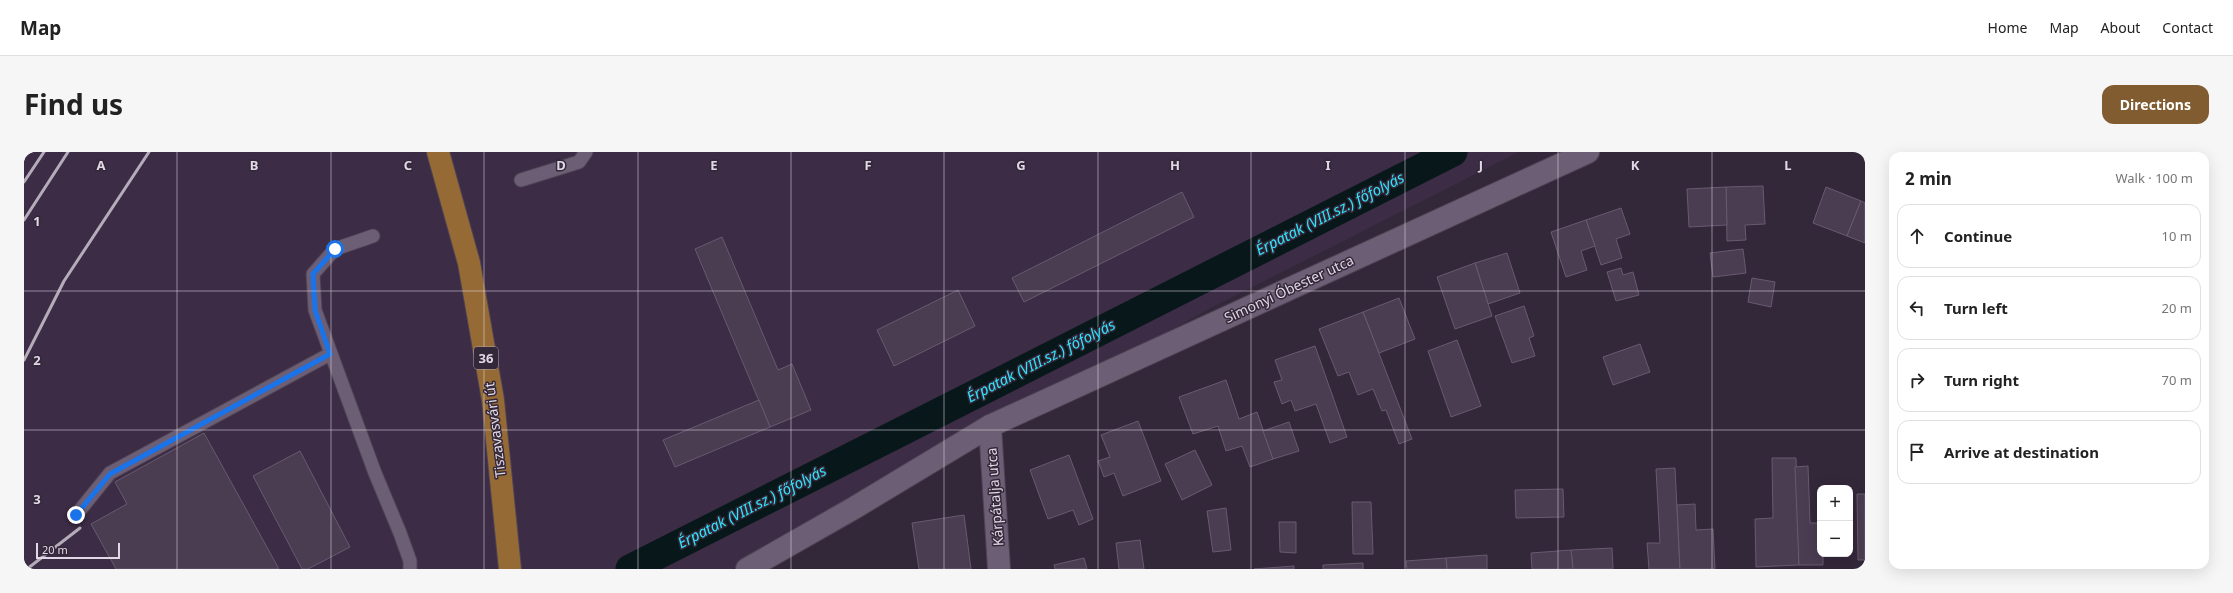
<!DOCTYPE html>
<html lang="en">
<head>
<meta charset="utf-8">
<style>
	:root { --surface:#fff; --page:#f6f6f6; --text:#222; --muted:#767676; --line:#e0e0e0; --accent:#805c30 }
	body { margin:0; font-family:"Noto Sans",sans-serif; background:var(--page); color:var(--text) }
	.controls { position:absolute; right:12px; bottom:12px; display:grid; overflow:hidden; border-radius:8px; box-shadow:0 4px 16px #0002 }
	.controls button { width:36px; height:36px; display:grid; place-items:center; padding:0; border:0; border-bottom:1px solid var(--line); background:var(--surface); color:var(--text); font:20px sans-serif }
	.scale { position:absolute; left:12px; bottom:10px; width:84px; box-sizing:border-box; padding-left:4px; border:2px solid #e0d8e4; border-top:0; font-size:11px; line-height:14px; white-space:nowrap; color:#e0d8e4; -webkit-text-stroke:3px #33273a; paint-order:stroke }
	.stop { position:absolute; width:12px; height:12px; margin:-9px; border:3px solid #1a73e8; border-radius:50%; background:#fff }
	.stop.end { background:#1a73e8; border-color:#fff; box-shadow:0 1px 4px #0008 }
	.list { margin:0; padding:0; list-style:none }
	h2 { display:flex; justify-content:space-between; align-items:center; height:52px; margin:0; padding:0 16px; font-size:17px }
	h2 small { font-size:13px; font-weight:400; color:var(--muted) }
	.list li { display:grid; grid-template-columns:26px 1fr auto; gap:12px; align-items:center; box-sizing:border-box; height:64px; margin:0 8px 8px; padding:0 8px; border:1px solid var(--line); border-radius:12px }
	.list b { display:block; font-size:15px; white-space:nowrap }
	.list em { font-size:13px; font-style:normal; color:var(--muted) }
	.icon { flex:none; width:22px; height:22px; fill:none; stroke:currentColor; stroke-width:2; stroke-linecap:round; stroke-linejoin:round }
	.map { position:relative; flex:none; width:1841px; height:417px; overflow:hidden; border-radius:12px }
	header { display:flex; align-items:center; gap:24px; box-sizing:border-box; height:56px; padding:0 20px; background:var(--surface); border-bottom:1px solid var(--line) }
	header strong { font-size:19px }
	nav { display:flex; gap:22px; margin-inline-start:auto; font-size:14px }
	.intro { display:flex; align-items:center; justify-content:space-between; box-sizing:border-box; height:96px; padding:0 24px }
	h1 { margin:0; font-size:28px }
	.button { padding:10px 18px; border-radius:12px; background:var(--accent); color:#fff; font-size:14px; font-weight:700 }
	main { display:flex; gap:24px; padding:0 24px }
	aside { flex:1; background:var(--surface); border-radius:12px; box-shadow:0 4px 16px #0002 }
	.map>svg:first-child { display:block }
	.built { fill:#3c2c45 }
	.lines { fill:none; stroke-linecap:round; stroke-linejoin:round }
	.canal { stroke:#08181a; stroke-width:29 }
	.building { fill:#4a3c51; stroke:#685a70 }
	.service-casing { stroke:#4e4354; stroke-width:15 }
	.minor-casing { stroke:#4e4354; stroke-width:24 }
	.primary-casing { stroke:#4e4354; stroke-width:24 }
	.service { stroke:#6c5e74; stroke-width:13 }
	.minor { stroke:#6c5e74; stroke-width:22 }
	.primary { stroke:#956a34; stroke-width:22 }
	.rail { stroke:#b5acba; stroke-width:3 }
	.route { stroke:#1a73e8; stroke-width:5 }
	.grid { fill:none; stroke:#e0d8e4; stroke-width:1; stroke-opacity:0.55 }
	.labels { text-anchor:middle; stroke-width:3; stroke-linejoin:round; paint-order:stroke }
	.shield { fill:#33273a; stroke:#aca3b1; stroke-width:1 }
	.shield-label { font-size:13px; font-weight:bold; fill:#e0d8e4 }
	.street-label { font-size:14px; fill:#e0d8e4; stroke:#33273a }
	.water-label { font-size:15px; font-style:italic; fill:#30e4fa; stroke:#33273a }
	.grid-label { font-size:13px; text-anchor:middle; font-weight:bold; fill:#e0d8e4; stroke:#33273a; stroke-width:3; stroke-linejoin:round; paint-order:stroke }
</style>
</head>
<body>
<header>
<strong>Map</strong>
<nav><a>Home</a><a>Map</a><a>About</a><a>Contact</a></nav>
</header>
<div class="intro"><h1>Find us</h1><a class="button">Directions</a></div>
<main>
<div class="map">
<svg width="1841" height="417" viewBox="0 0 1841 417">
	<rect width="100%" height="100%" fill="#33273a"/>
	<path class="built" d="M0 0H1495L1189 155 709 417H0Z"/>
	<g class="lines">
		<path class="canal" d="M606 417 1429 0"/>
	</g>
	<g class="building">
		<path d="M1739 34 1741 72 1721 73 1722 88 1703 89 1702 35Z"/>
		<path d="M1702 35 1703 73 1665 75 1663 37Z"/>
		<path d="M1802 35 1837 49 1823 84 1789 71Z"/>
		<path d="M1158 40 1170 65 1000 150 988 126Z"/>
		<path d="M1837 49 1841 51V91L1823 84Z"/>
		<path d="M1597 56 1606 82 1592 87 1598 106 1577 113 1562 68Z"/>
		<path d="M1562 68 1571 94 1557 99 1563 118 1542 125 1527 80Z"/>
		<path d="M698 85 754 218 768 212 787 258 746 275 671 97Z"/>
		<path d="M1719 97 1722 121 1689 125 1686 101Z"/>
		<path d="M1483 101 1496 141 1464 152 1451 111Z"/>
		<path d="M1451 111 1468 164 1431 177 1413 125Z"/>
		<path d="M1597 116 1599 123 1609 120 1615 143 1592 149 1583 120Z"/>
		<path d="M1728 126 1751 130 1747 155 1724 150Z"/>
		<path d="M934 138 951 174 870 214 853 178Z"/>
		<path d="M1375 146 1391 187 1355 201 1339 160Z"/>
		<path d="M1500 154 1510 184 1505 186 1511 204 1488 211 1471 164Z"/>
		<path d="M1339 160 1388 287 1375 292 1362 258 1358 259 1349 237 1334 243 1325 220 1314 224 1295 177Z"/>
		<path d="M1433 188 1457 254 1427 265 1404 199Z"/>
		<path d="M1616 192 1626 220 1589 233 1579 205Z"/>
		<path d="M1291 194 1323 285 1306 291 1292 252 1271 259 1267 248 1258 252 1250 230 1258 228 1251 208Z"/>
		<path d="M1202 228 1215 267 1233 260 1249 307 1226 315 1218 294 1202 299 1194 274 1169 282 1155 245Z"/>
		<path d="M735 248 746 275 651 315 639 288Z"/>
		<path d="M1114 269 1137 329 1099 344 1090 321 1080 325 1074 309 1086 305 1077 283Z"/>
		<path d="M1265 270 1275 299 1249 307 1239 279Z"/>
		<path d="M180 281 255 417H92L67 372 103 352 91 330Z"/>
		<path d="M1171 298 1188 333 1158 348 1141 312Z"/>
		<path d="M276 299 326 395 284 417H278L229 324Z"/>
		<path d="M1045 303 1069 367 1055 373 1049 358 1024 367 1006 318Z"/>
		<path d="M1748 306H1772L1775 413 1732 415 1731 367 1749 366Z"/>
		<path d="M1784 314 1786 371H1796V402H1799V413H1775L1771 315Z"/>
		<path d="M1651 316 1656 417H1625L1623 391H1636L1632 317Z"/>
		<path d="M1539 337 1540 365 1492 366 1491 338Z"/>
		<path d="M1833 342H1841V408H1834Z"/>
		<path d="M1328 350H1347L1349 402H1329Z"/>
		<path d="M1671 352 1672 378 1689 377 1691 417H1656L1653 353Z"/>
		<path d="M1202 356 1207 398 1189 400 1183 359Z"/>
		<path d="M940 363 947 417H895L888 371Z"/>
		<path d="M1255 370H1272V401L1256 400Z"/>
		<path d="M1116 388 1120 417H1095L1092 391Z"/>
		<path d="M1588 396 1589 417H1549L1547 398Z"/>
		<path d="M1547 398 1549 417H1508L1507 401Z"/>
		<path d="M1463 403V417H1423L1422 406Z"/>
		<path d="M1060 406 1063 417H1031L1030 413Z"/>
		<path d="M1422 406 1423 417H1383L1382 409Z"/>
		<path d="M1339 411V417H1299V413Z"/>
		<path d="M1270 414V417H1230Z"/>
	</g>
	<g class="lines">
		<defs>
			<g id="service">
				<path d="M497 28 555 10 562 0"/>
				<path d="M349 84 311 97 289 122 291 158 351 321 376 381 386 409V417"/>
				<path d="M52 363 86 321 306 202"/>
			</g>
			<g id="minor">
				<path d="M966 274 975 417"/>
				<path d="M723 417 830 356 966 274 1564 0"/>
			</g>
			<path id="primary" d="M414 0 445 111 469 248 486 417"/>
		</defs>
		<use href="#service" class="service-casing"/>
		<use href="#minor" class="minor-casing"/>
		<use href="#primary" class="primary-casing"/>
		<use href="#service" class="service"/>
		<use href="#minor" class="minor"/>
		<use href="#primary" class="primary"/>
		<g class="rail">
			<path d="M0 30 20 0"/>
			<path d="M0 68 44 0"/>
			<path d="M0 208 40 129 125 0"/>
			<path d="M3 417 56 376"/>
		</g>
	</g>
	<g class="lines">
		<path class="route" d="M52 363 86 322 306 202 291 158 289 122 311 97"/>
	</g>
	<path class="grid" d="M153 0V417M307 0V417M460 0V417M614 0V417M767 0V417M920 0V417M1074 0V417M1227 0V417M1381 0V417M1534 0V417M1688 0V417M0 139H1841M0 278H1841"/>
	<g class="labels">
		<rect class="shield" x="450" y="195" width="24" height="22" rx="3"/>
		<g class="shield-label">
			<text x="462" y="211">36</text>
		</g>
		<g class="street-label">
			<text transform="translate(1265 137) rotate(-25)" y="5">Simonyi Óbester utca</text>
			<text transform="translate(471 278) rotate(-97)" y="5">Tiszavasvári út</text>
			<text transform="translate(971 345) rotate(-94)" y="5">Kárpátalja utca</text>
		</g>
		<g class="water-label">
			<text transform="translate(1306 62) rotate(-27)" y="5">Érpatak (VIII.sz.) főfolyás</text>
			<text transform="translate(1017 209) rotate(-27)" y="5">Érpatak (VIII.sz.) főfolyás</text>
			<text transform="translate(728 355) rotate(-27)" y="5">Érpatak (VIII.sz.) főfolyás</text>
		</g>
	</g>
	<g class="grid-label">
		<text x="77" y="18">A</text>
		<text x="230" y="18">B</text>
		<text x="384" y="18">C</text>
		<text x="537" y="18">D</text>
		<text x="690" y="18">E</text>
		<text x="844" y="18">F</text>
		<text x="997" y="18">G</text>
		<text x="1151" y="18">H</text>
		<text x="1304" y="18">I</text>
		<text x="1457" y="18">J</text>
		<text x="1611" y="18">K</text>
		<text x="1764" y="18">L</text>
		<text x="13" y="74">1</text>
		<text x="13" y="213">2</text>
		<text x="13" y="352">3</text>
	</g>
</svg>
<div class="controls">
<button>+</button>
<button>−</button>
</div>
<div class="scale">20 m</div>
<div class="stop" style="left:311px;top:97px"></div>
<div class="stop end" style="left:52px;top:363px"></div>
</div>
<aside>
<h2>2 min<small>Walk · 100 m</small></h2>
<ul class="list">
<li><svg class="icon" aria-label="ahead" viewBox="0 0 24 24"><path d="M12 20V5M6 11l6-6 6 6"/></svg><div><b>Continue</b></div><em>10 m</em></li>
<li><svg class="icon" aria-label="left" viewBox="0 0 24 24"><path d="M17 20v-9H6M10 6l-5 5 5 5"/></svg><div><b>Turn left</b></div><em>20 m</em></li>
<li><svg class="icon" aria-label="right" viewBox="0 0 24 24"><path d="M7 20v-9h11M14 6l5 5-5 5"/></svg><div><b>Turn right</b></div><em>70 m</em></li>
<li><svg class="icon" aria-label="arrive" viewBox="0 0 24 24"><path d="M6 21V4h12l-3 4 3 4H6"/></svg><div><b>Arrive at destination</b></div></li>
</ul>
</aside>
</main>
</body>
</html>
